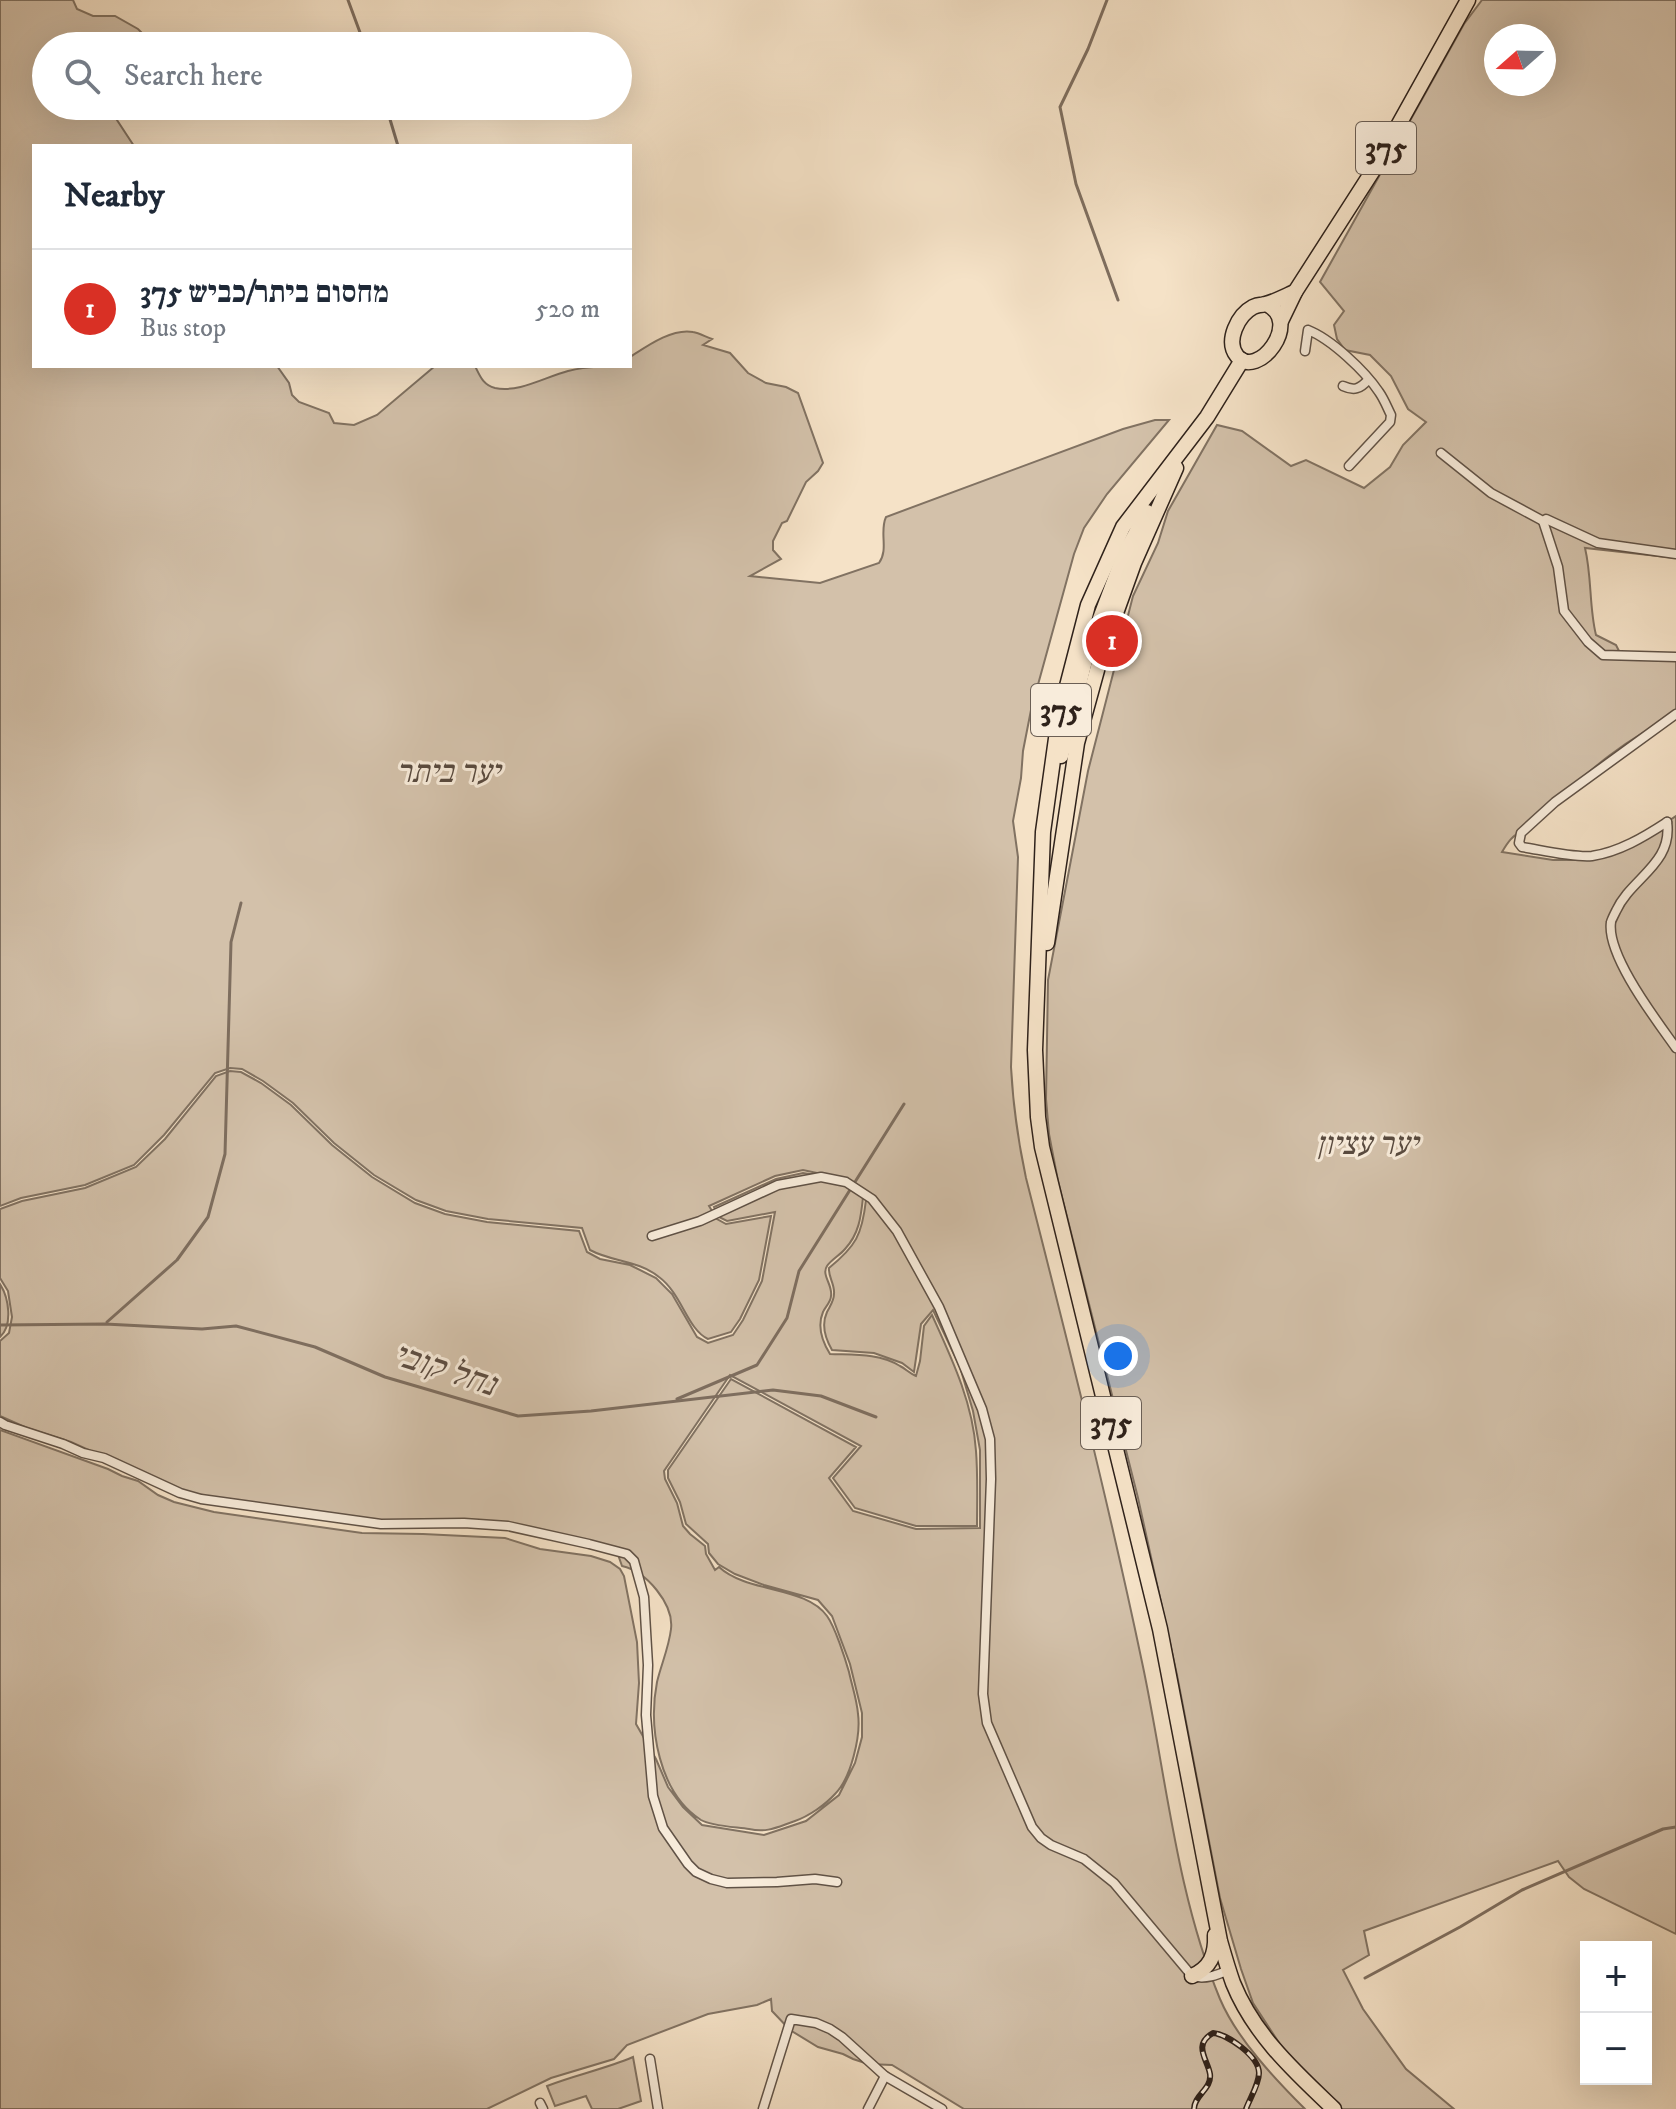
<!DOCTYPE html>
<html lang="en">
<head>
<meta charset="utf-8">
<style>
	:root { --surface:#fff; --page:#f2f2f3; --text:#1f2937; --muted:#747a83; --line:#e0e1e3; --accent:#d93025 }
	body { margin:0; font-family:"IM FELL DW Pica","Frank Ruhl Libre",serif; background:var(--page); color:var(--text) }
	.controls { position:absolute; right:24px; bottom:24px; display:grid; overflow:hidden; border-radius:0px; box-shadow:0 8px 32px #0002 }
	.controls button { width:72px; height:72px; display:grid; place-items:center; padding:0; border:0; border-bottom:2px solid var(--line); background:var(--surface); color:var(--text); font:40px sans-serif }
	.compass { position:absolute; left:1484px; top:24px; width:72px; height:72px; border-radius:50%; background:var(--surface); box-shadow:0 8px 32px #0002; rotate:250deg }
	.you { position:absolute; left:1118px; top:1356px; width:28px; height:28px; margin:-20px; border:6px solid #fff; border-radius:50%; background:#1a73e8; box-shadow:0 0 0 12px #1a73e833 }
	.badge { display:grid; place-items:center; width:52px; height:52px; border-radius:50%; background:var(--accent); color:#fff; font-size:26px; font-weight:700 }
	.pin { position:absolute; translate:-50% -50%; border:4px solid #fff; box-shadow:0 2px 8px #0006 }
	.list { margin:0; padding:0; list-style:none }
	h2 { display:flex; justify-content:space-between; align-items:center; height:104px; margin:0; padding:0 32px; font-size:34px }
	h2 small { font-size:26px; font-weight:400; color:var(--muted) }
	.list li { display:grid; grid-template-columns:52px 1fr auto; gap:24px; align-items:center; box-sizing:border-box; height:120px; padding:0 32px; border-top:2px solid var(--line) }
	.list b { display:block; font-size:30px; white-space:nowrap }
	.list p { margin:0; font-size:26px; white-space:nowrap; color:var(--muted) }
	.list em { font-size:26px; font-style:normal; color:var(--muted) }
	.icon { flex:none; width:44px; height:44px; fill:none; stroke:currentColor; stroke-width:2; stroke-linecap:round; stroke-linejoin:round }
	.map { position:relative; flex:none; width:1676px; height:2109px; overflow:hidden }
	.search { position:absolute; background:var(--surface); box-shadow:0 8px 32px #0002; left:32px; top:32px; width:600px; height:88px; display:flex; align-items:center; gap:20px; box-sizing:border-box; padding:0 28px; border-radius:44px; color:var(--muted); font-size:30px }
	.panel { position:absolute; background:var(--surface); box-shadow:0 8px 32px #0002; left:32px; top:144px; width:600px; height:224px; border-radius:0px }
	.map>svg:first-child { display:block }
	.green { fill:#d3c1aa; stroke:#817262; stroke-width:2; fill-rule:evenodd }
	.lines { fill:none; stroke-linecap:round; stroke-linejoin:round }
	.stream { stroke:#7e6e5f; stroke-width:3 }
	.street-casing { stroke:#605246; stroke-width:11 }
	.primary-casing { stroke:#2f221b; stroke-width:17 }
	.street { stroke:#f8ecdb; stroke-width:8 }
	.primary { stroke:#f5e2c7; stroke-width:14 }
	.rail-casing { stroke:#2f221b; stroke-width:6 }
	.rail { stroke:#f8ecdb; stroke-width:3; stroke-dasharray:9; stroke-linecap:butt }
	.labels { text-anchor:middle; stroke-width:6; stroke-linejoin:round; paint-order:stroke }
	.shield { fill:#f8ecdb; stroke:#6b5f55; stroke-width:2 }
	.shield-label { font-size:30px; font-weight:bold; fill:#2f221b }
	.park-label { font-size:32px; font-style:italic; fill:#584a3f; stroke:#f8ecdb }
	.water-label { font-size:34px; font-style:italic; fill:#5d4e43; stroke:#f8ecdb }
</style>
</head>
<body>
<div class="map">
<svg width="1676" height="2109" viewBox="0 0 1676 2109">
	<rect width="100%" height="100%" fill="#f5e2c7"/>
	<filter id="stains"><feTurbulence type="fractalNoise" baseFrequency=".0025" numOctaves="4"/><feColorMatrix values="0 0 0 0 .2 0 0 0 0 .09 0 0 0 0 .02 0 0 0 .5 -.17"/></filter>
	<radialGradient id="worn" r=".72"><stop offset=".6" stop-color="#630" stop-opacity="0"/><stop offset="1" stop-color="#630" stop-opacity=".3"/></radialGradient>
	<g class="green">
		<path d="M0 0H73L77 9 93 16H115L138 29 155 46H46V106H117L115 117 134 146H34V366H277L289 383 292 395 299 402 329 413 334 423 354 425 377 415 435 366H475C480 376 483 385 495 388 519 393 545 377 568 371 589 366 609 366 630 366V357C647 346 672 328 693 332 699 333 706 337 712 339L703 345 730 353 748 373 766 383 786 387 798 393 823 463 818 471 806 482 787 521 782 523 773 541V550L781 559 750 576 820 583 879 563C889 549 879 532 886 517L1123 429 1155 420H1169L1107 494 1084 528 1074 554 1031 710 1023 751 1021 778 1013 821 1018 857 1011 1067C1013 1105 1018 1141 1026 1178 1067 1339 1108 1500 1142 1662 1166 1774 1176 1893 1220 1999 1237 2039 1275 2079 1305 2109H964L892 2065 868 2064 853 2059 843 2054 818 2047 790 2030 772 2011 771 1999 757 2005 708 2014 627 2045 614 2059 551 2078 487 2109H0V1430L108 1469 122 1476 138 1481 158 1495 174 1502 214 1512 362 1533 423 1534 505 1538 540 1549 591 1556 610 1562 620 1569 624 1576 637 1642 639 1683 636 1724 656 1759 668 1787 683 1807 702 1825 764 1835 806 1821 839 1795 855 1763 862 1737V1713L850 1664 832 1616 818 1600 764 1585 735 1574 718 1564 709 1553 708 1544 686 1524 680 1502 668 1478V1470L731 1379 856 1447 829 1478 853 1511 916 1529 980 1528V1450L973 1411 960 1367 933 1310 921 1324 914 1372 902 1363 874 1353 832 1350C825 1338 821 1325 827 1312 830 1306 834 1301 834 1294 835 1284 828 1277 829 1268 856 1246 862 1235 866 1200L863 1197C861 1217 859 1234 845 1249 840 1255 831 1260 827 1266 821 1275 833 1285 831 1296 831 1302 825 1307 823 1312 817 1326 822 1341 830 1354 853 1355 879 1353 900 1366 906 1369 909 1373 916 1376L920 1361 924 1326 932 1315C952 1359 973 1403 976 1451 978 1476 977 1502 977 1526H916L855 1508 833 1478 861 1446 730 1375 664 1471 665 1479 677 1503 683 1526 690 1534 705 1546 706 1554 715 1570 719 1567C747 1593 806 1586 827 1616 835 1627 845 1658 849 1672 852 1686 857 1700 858 1714 861 1736 851 1778 835 1794 825 1805 809 1816 795 1821 777 1827 768 1833 749 1829 736 1827 711 1826 701 1820 659 1793 648 1728 657 1682 661 1665 669 1647 671 1629 674 1604 646 1571 622 1566L617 1552 598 1543 459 1521 361 1520 216 1498 177 1490 71 1442 27 1428 0 1416V1341L9 1333 12 1317 8 1291 0 1278V1209L22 1201 85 1188 136 1167 165 1139 216 1076 230 1071 241 1072 261 1083 291 1105 332 1145 372 1177 415 1203 445 1214 487 1222 579 1231 587 1252 600 1259 630 1265 656 1278 672 1294 697 1337 708 1343 733 1335 743 1320 762 1281 775 1212 727 1221 719 1217 714 1207 776 1179 803 1173 845 1179 803 1170 775 1176 709 1206 717 1219 726 1224 771 1216 759 1280 740 1319 731 1332 708 1339C687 1329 682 1294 659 1277 638 1260 612 1262 590 1250L582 1228 488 1219 446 1211 416 1200 374 1175 334 1143 293 1103 263 1081 242 1069 230 1068 215 1073 164 1135 134 1165 85 1185 21 1198 0 1206Z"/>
		<path d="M1482 0H1676V558L1585 548C1592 577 1589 607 1596 635L1616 645 1623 659 1676 661V716C1619 740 1573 786 1527 826 1514 837 1512 835 1502 852L1553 860H1577L1599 856 1649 832 1659 823 1667 822 1676 816V1934L1584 1889 1569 1877 1558 1861 1364 1931 1369 1955 1343 1970 1363 2009 1406 2069 1454 2109H1339L1287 2055 1253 2003 1241 1969 1220 1898 1177 1675 1138 1498 1058 1181 1049 1134 1046 1099 1048 980 1088 771 1133 596 1158 543 1168 511 1217 425 1242 431 1291 466 1306 460 1364 488 1390 467 1403 445 1426 422 1408 409 1391 376 1370 355 1345 350 1337 339 1334 325 1344 311 1320 282 1464 24ZM1496 36H1544V84H1496Z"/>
		<path d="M0 1284C9 1298 13 1325 0 1337Z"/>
		<path d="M633 2057 641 2101 618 2109H592L586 2096 555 2106 547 2086C575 2075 605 2069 633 2057Z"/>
	</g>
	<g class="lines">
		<g class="stream">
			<path d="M348 0 365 46"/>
			<path d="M1107 0 1088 49 1060 107 1076 184 1118 300"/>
			<path d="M386 106 398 146"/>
			<path d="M107 1322 177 1260 208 1217 225 1154 231 942 241 903"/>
			<path d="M0 1325 105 1324 202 1329 236 1326 315 1347 385 1377 518 1416 591 1411 773 1390 821 1396 876 1417"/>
			<path d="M677 1399 757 1365 787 1318 799 1271 904 1104"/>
			<path d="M1365 1978 1460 1927 1522 1890 1663 1829 1676 1827"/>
		</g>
		<defs>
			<g id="street">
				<path d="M1305 351 1308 330C1331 339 1365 371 1379 392 1384 399 1387 407 1391 415L1390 422 1349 466"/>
				<path d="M1343 386C1354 391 1360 389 1368 380"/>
				<path d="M1441 453 1491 493 1543 521 1546 519 1598 543 1676 554"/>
				<path d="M1543 521 1558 567 1564 611 1588 642 1603 655 1676 657"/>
				<path d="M1667 822C1644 837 1619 852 1592 856 1574 858 1541 850 1522 847L1519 843 1521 833 1555 802 1676 714"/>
				<path d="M1667 822C1673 864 1631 878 1616 911 1616 911 1611 921 1611 922 1606 955 1657 1021 1676 1048"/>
				<path d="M652 1236 700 1221 778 1185 821 1177 846 1182 872 1199 897 1231 939 1307 982 1409 990 1439 991 1479 983 1694 987 1723 1032 1827 1041 1838 1051 1845 1084 1859 1114 1883 1192 1976C1205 1980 1217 1975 1229 1970"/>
				<path d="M0 1422 5 1425 63 1444 83 1453 104 1458 180 1493 201 1499 381 1524 464 1523 508 1526 589 1544 627 1554 634 1561 644 1597 648 1665 646 1715 653 1796 663 1828 688 1864 696 1872 711 1879 727 1883 777 1882 815 1879 837 1882"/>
				<path d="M650 2059 658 2109"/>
				<path d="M540 2103 543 2109"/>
				<path d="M763 2109 791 2019 816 2023 830 2029 842 2037 885 2076 942 2109"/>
				<path d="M868 2109 885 2076"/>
			</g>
			<g id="primary">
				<path d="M1266 304C1304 321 1257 381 1237 356 1225 341 1238 315 1253 307 1260 304 1259 306 1265 304 1275 302 1285 296 1295 292"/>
				<path d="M1281 321 1295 292 1374 169 1468 0"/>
				<path d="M1242 360 1207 417 1123 527 1088 605 1059 717 1043 832 1035 1050 1038 1117 1042 1147 1160 1629 1220 1941C1224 1955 1228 1969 1233 1983 1254 2035 1295 2072 1334 2109"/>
				<path d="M1061 756 1087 653 1124 555 1147 512"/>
				<path d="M1047 943 1077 743 1102 652 1134 563 1176 468"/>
				<path d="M1192 1976C1210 1968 1216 1955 1215 1935"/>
			</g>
		</defs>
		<use href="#street" class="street-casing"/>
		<use href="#primary" class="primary-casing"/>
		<use href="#street" class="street"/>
		<use href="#primary" class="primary"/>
		<defs>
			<path id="rail" d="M1194 2109C1194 2095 1212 2089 1210 2074 1208 2060 1192 2045 1213 2033 1227 2034 1259 2056 1259 2073 1259 2084 1250 2098 1246 2109"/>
		</defs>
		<use href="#rail" class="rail-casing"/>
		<use href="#rail" class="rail"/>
	</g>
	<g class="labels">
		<g class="shield">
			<rect x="1356" y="122" width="60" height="52" rx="6"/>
			<rect x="1031" y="684" width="60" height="52" rx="6"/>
			<rect x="1081" y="1397" width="60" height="52" rx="6"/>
		</g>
		<g class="shield-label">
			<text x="1386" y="158">375</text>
			<text x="1061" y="720">375</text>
			<text x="1111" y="1433">375</text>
		</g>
		<g class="park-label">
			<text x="448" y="782">יער ביתר</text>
			<text x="1367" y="1154">יער עציון</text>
		</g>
		<g class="water-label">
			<text transform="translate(445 1368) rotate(18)" y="12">נחל קובי</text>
		</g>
	</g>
	<rect width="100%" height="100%" filter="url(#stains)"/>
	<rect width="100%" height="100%" fill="url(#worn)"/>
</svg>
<div class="controls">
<button>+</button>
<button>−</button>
</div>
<svg class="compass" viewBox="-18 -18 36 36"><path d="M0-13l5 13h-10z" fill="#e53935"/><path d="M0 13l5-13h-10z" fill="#747a83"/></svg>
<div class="you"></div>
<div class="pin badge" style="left:1112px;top:641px">1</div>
<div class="search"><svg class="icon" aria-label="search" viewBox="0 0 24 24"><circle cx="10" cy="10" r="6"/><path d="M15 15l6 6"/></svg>Search here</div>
<section class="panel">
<h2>Nearby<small></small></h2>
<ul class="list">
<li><span class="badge">1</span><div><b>מחסום ביתר/כביש 375</b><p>Bus stop</p></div><em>520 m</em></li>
</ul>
</section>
</div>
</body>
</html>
